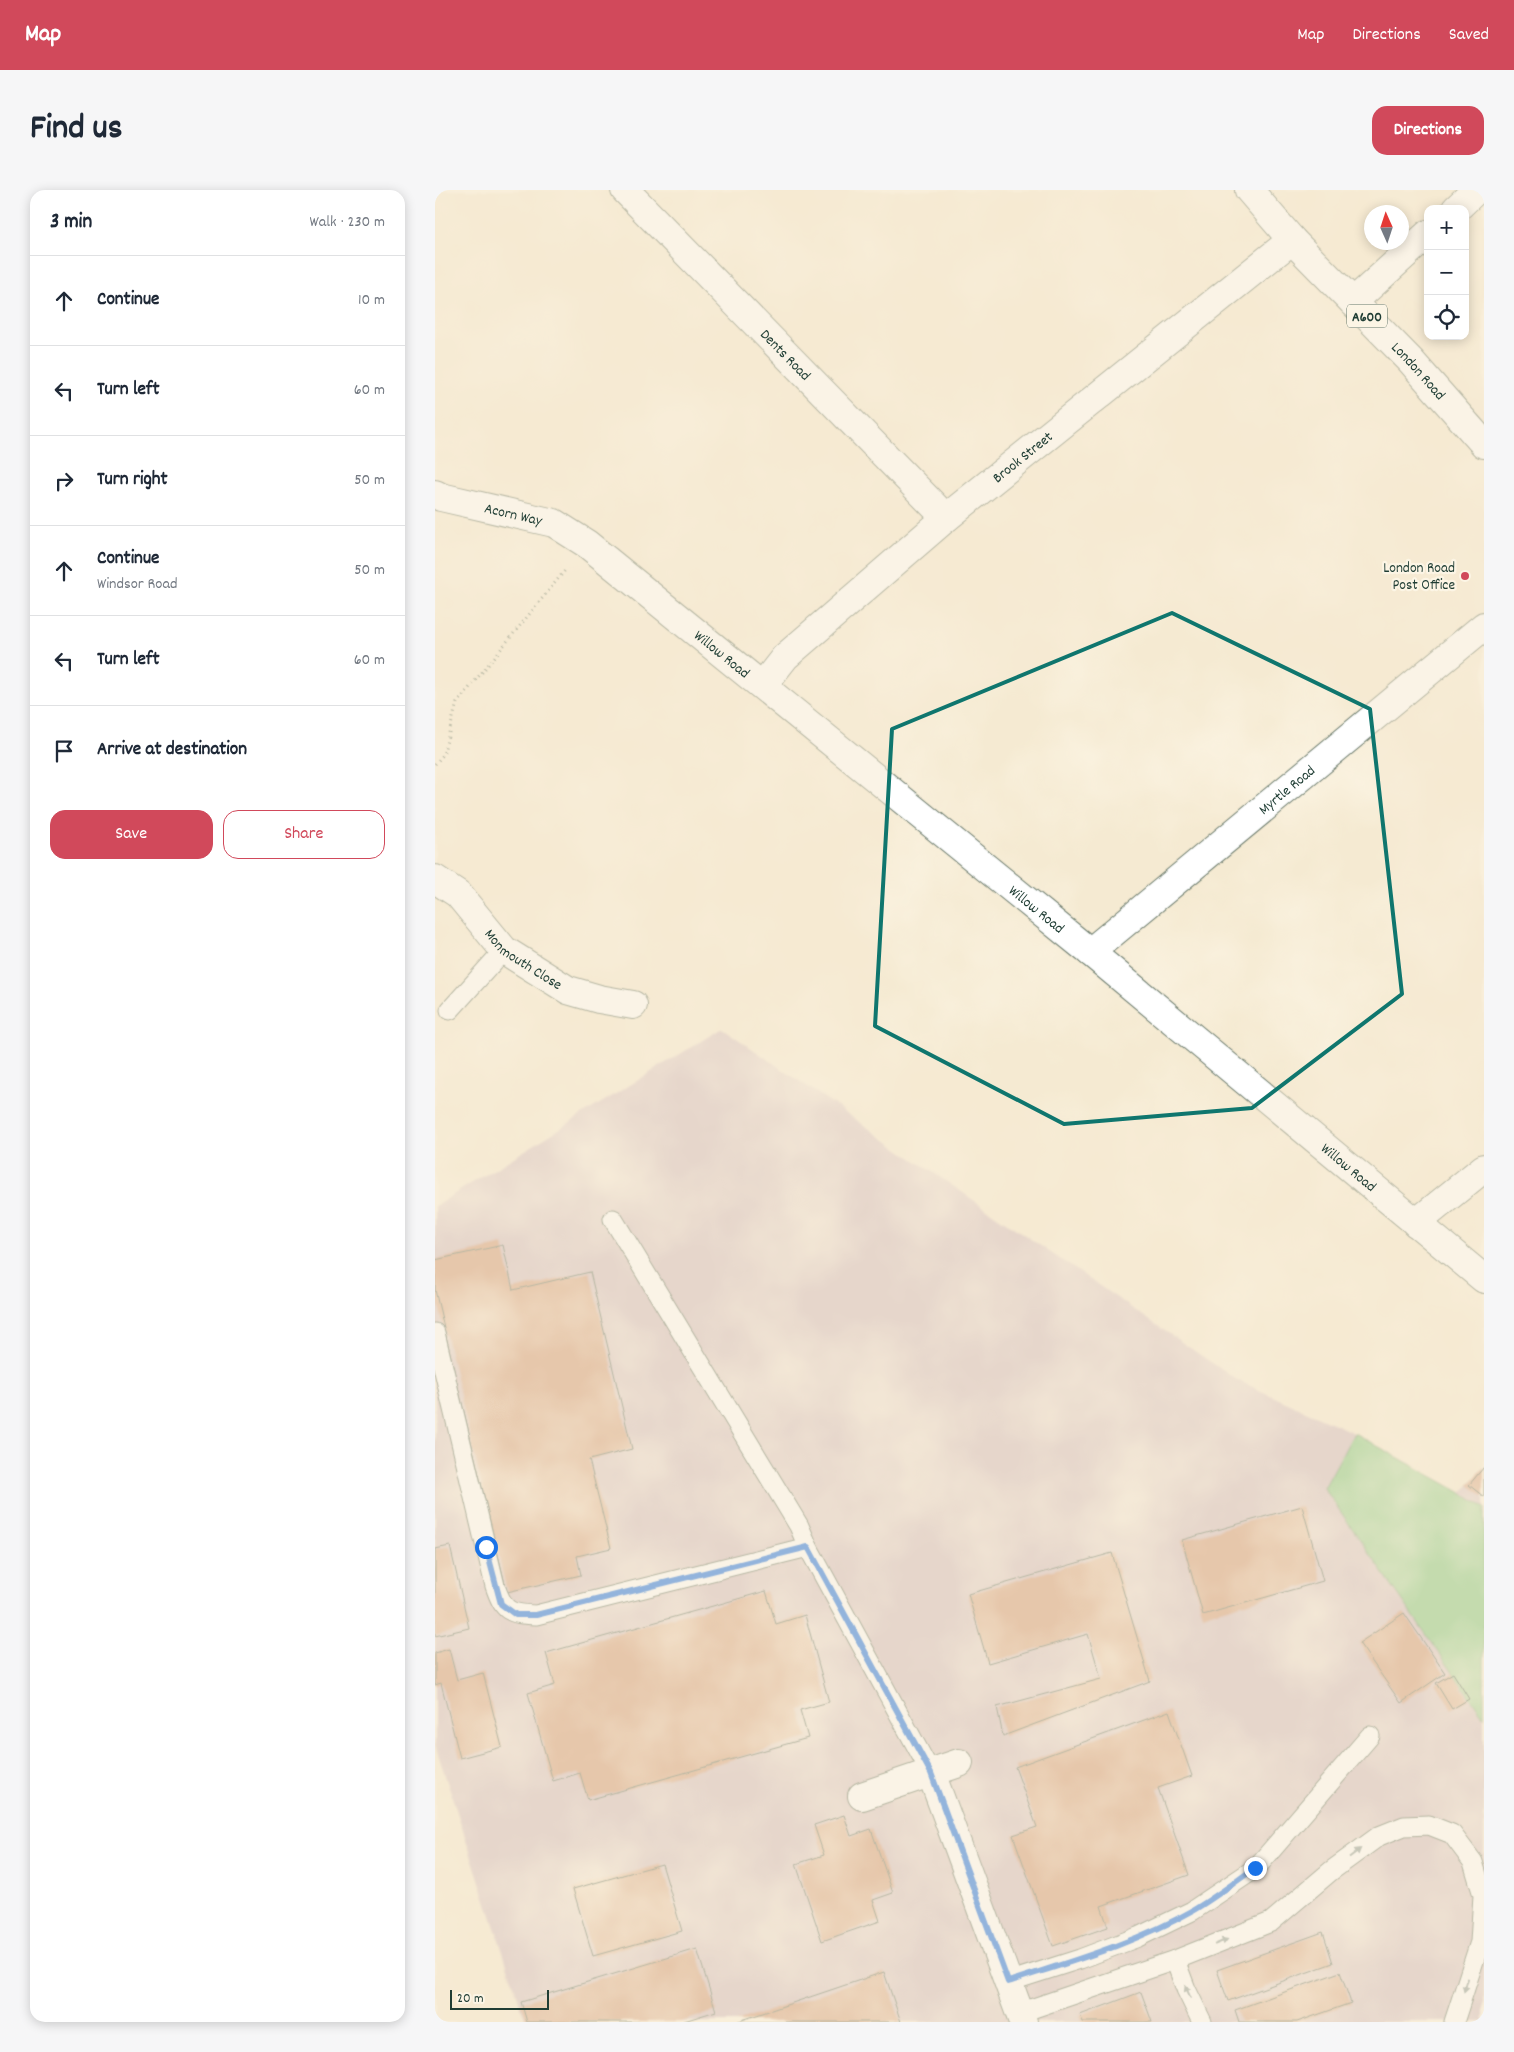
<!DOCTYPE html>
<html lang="en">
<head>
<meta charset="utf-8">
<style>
	:root { --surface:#fff; --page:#f6f6f7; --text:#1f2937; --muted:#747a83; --line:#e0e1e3; --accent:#d1495b }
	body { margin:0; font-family:Dekko,sans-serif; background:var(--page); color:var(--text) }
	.controls { position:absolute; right:15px; top:15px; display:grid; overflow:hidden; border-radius:10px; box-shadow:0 2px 12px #0003 }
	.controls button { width:45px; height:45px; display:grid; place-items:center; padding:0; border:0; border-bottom:1px solid var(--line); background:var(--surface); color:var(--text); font:25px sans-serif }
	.compass { position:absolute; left:929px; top:15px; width:45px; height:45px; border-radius:50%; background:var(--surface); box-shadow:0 2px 12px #0003; rotate:357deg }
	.scale { position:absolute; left:15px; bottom:12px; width:99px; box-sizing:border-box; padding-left:5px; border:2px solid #1f3d34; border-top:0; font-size:14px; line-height:18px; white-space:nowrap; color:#1f3d34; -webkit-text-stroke:4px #fcf5e5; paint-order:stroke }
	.stop { position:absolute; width:15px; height:15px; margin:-11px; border:4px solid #1a73e8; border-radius:50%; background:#fff }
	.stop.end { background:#1a73e8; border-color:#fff; box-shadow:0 1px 5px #0008 }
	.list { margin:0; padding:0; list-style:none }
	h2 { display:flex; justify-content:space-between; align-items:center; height:65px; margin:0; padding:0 20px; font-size:21px }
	h2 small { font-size:16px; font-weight:400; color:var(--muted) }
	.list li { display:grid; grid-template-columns:32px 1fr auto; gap:15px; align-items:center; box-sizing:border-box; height:90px; padding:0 20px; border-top:1px solid var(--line) }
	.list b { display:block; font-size:19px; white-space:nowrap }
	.list p { margin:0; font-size:16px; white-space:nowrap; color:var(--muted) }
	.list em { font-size:16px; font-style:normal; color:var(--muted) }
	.actions { display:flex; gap:10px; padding:15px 20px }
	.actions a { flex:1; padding:11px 0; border:1px solid var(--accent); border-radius:15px; text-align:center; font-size:18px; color:var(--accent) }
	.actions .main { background:var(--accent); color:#fff }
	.icon { flex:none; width:28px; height:28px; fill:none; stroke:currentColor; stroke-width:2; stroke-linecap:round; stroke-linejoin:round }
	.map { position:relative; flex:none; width:1049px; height:1832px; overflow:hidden; border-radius:15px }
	header { display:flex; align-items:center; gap:30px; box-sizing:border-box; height:70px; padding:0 25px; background:var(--accent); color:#fff }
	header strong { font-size:24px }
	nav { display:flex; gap:28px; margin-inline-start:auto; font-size:18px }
	.intro { display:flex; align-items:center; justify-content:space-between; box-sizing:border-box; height:120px; padding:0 30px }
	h1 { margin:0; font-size:35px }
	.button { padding:12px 22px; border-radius:15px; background:var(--accent); color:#fff; font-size:18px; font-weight:700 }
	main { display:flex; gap:30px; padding:0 30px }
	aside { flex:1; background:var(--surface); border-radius:15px; box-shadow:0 2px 12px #0003 }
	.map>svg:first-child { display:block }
	.industrial { fill:#d2bec3 }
	.green { fill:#88cb84; stroke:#54845c }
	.building { fill:#d39d7b }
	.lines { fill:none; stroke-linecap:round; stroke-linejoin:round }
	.lane-casing { stroke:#6a7a6b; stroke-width:21 }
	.street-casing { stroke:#6a7a6b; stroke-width:30 }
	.primary-casing { stroke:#6a7a6b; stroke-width:30 }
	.path { stroke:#6a7a6b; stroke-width:3; stroke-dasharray:1 4; stroke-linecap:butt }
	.lane { stroke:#fff; stroke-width:19 }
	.street { stroke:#fff; stroke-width:28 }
	.primary { stroke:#fff; stroke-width:28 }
	.oneway { fill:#8f9e9a }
	.route { stroke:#1a73e8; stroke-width:6 }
	.marked { fill:none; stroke:#0f766e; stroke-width:4; stroke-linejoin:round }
	.poi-dot { fill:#d1495b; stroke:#fcf5e5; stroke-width:2 }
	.labels { text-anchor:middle; stroke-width:4.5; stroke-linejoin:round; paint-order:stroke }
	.shield { fill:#fcf5e5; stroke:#617469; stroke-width:1 }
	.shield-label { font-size:14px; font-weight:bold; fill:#1f3d34 }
	.street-label { font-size:15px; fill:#1f3d34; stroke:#fcf5e5 }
	.poi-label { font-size:15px; fill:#1f3d34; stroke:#fcf5e5; text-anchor:end }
</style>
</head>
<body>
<header>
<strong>Map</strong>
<nav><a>Map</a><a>Directions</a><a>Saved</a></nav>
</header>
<div class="intro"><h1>Find us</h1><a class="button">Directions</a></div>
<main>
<aside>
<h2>3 min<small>Walk · 230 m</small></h2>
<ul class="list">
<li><svg class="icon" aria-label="ahead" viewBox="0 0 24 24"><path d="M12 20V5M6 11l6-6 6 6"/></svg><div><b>Continue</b></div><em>10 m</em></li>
<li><svg class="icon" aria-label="left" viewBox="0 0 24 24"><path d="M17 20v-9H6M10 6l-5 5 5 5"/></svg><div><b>Turn left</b></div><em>60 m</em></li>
<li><svg class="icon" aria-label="right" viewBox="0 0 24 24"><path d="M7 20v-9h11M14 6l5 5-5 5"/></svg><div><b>Turn right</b></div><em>50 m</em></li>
<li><svg class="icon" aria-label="ahead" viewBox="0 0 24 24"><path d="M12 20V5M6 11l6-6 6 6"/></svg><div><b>Continue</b><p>Windsor Road</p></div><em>50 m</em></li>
<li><svg class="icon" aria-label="left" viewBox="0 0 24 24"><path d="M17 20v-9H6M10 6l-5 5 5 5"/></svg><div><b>Turn left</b></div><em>60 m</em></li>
<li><svg class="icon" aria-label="arrive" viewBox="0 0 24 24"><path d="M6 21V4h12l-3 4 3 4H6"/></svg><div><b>Arrive at destination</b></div></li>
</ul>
<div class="actions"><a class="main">Save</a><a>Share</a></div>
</aside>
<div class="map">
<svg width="1049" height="1832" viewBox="0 0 1049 1832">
	<rect width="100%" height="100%" fill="#fcf5e5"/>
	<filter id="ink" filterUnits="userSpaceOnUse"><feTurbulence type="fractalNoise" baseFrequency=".02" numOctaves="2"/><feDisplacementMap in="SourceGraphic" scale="10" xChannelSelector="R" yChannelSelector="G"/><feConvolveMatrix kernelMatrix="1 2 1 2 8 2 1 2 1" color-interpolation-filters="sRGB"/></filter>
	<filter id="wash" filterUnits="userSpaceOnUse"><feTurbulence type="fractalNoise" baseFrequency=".0096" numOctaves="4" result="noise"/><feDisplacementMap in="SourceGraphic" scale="20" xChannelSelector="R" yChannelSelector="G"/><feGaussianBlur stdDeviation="1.12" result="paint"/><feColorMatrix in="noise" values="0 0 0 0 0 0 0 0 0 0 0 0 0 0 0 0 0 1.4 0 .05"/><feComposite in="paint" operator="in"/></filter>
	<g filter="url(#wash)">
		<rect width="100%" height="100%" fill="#f5ead2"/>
		<g class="industrial">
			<path d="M287 838 802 1190 919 1243 889 1298 1049 1527V1832H91L0 1555V1016Z"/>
			<path d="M1049 1277V1318L1027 1303Z"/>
		</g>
		<path class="green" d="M919 1243 1027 1303 1049 1317V1527L889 1298Z"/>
		<g id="blocks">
			<g class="building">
				<path d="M68 1055 78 1100 155 1082 197 1259 154 1270 176 1358 142 1366 146 1385 72 1402 0 1100V1070Z"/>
				<path d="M1049 1277V1307L1034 1295Z"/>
				<path d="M867 1316 888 1391 768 1425 747 1350Z"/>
				<path d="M15 1356 34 1438 0 1446V1359Z"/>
				<path d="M677 1363 715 1491 568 1546 562 1517 666 1489 653 1444 553 1473 533 1404Z"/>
				<path d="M331 1401 341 1434 370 1425 394 1512 365 1520 373 1548 153 1610 145 1583 118 1591 93 1503 120 1495 111 1463Z"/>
				<path d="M969 1423 1010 1483 966 1513 924 1453Z"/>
				<path d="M14 1459 22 1490 48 1483 67 1557 25 1568 6 1493 0 1495V1463Z"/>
				<path d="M1018 1483 1034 1509 1017 1519 1001 1493Z"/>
				<path d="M734 1521 757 1586 723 1598 754 1685 666 1716 673 1737 618 1756 578 1645 602 1637 580 1577Z"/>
				<path d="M409 1625 416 1646 436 1639 458 1703 438 1710 445 1731 387 1751 361 1674 389 1665 379 1635Z"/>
				<path d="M227 1674 247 1741 158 1766 138 1699Z"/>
				<path d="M888 1742 898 1773 793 1811 782 1780Z"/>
				<path d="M262 1759 281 1821 246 1832H92L86 1812Z"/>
				<path d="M449 1782 466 1832H301Z"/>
				<path d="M905 1782 916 1813 862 1832H804L800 1820Z"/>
				<path d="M706 1802 717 1832H648L645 1825Z"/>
			</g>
		</g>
	</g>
	<g filter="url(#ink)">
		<use href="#blocks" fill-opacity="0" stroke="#6a7a6b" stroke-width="1"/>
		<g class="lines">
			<defs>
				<g id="lane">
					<path d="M15 820 69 760"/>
					<path d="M178 1029 364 1336 373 1357 496 1583"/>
					<path d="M0 1143 60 1396C69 1422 74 1424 101 1425L373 1357"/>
					<path d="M740 1770 751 1799 767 1832"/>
					<path d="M573 1792 645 1769 703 1747 757 1721 821 1678 935 1546"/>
					<path d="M584 1823 740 1770 836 1732 896 1681 944 1646 969 1636 994 1635 1017 1644 1038 1672 1048 1705 1045 1752 1019 1832"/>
				</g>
				<g id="street">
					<path id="s1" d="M190 0 511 328"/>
					<path d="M1021 19 1041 0"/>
					<path d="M918 112 993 44"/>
					<path id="s2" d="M0 304 6 307 119 333 152 354 655 762 1049 1089"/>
					<path id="s3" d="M328 495 350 467 511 328 857 50"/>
					<path id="s4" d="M0 689 23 704 69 760 133 800 164 809 198 815"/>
					<path id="s5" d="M655 762 1049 436"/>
					<path d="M981 1033 1049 978"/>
					<path d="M496 1583 588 1832"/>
					<path d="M427 1606 524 1573"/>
				</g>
				<g id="primary">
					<path id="s6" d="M814 0 857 50 975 170 1049 254"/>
				</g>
			</defs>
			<use href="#lane" class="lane-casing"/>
			<use href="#street" class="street-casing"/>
			<use href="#primary" class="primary-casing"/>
			<path class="path" d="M0 574 8 565 22 513 132 378"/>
			<use href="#lane" class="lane"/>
			<use href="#street" class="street"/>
			<use href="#primary" class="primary"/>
		</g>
		<defs><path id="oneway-solid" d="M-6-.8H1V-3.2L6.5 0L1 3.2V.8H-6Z" transform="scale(1.25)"/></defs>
		<g class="oneway">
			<use href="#oneway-solid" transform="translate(920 1663) rotate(-37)"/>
			<use href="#oneway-solid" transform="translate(786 1752) rotate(-22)"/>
			<use href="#oneway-solid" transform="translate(1031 1795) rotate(107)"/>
			<use href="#oneway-solid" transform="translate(753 1802) rotate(-114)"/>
		</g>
	</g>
	<g class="lines" filter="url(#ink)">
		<path class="route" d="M51 1357 66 1414 81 1425H101L373 1357 496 1583 573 1792C634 1772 701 1753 757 1721 779 1708 800 1692 820 1678"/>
	</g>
	<path d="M0 0H1049V1832H0ZM737 423 935 519 967 804 817 918 629 934 440 836 457 539Z" fill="#f5ead2" fill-opacity=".55" fill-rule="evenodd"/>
	<path class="marked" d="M737 423 935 519 967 804 817 918 629 934 440 836 457 539Z"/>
	<circle class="poi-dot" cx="1030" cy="386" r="5"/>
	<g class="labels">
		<rect class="shield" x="912" y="114.5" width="40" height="23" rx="4"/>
		<g class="shield-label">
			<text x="932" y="131">A600</text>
		</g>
		<g class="street-label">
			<text dy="5" stroke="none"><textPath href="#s1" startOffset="230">Dents Road</textPath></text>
			<text dy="5" stroke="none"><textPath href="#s6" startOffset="248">London Road</textPath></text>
			<text dy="5" stroke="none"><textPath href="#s3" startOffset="346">Brook Street</textPath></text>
			<text dy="5" stroke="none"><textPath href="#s2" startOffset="81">Acorn Way</textPath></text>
			<text dy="5" stroke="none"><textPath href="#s2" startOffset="336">Willow Road</textPath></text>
			<text dy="5" stroke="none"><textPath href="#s5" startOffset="255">Myrtle Road</textPath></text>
			<text dy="5" stroke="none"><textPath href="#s2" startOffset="741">Willow Road</textPath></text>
			<text dy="5" stroke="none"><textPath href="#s4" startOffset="121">Monmouth Close</textPath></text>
			<text dy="5" stroke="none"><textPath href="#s2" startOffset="1146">Willow Road</textPath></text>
		</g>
		<g class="poi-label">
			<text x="1020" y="382">London Road<tspan x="1020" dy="17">Post Office</tspan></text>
		</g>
	</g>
</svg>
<div class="controls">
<button>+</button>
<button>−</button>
<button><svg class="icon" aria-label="locate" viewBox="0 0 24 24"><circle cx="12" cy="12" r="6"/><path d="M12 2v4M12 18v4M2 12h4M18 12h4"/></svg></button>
</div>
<svg class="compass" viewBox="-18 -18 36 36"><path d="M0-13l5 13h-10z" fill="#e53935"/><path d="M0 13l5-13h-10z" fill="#747a83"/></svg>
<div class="scale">20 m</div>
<div class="stop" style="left:51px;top:1357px"></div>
<div class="stop end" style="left:820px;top:1678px"></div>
</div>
</main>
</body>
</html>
